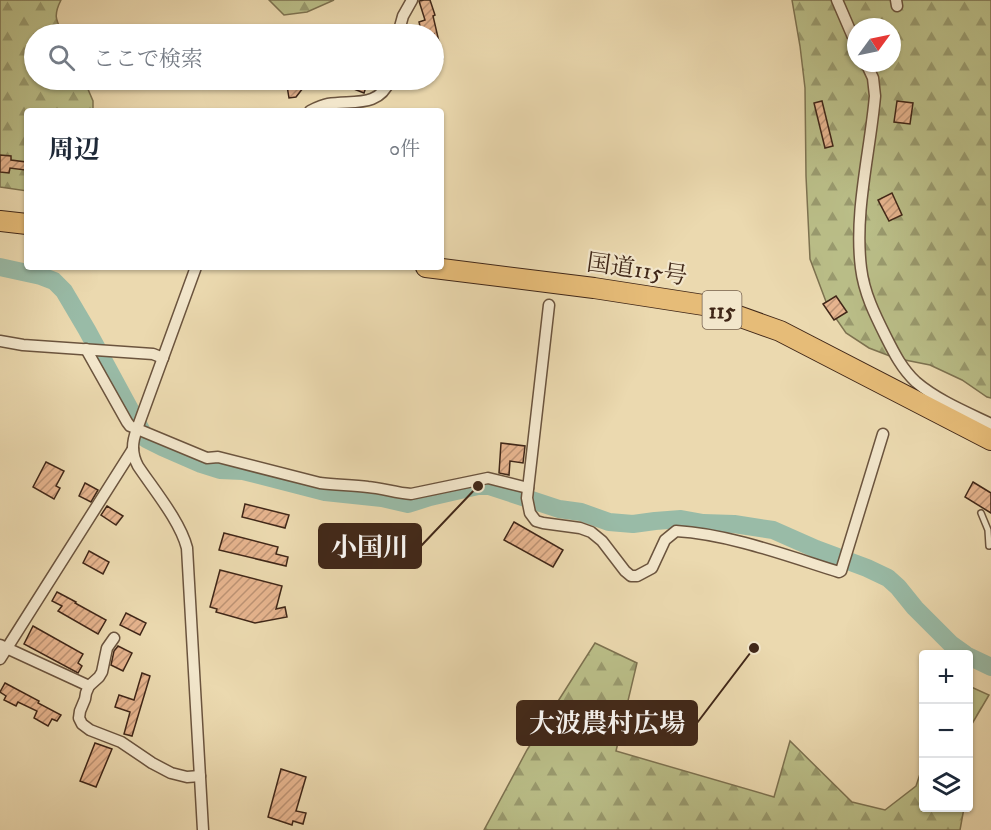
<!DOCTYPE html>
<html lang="ja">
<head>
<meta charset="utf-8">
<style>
	:root { --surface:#fff; --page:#f2f2f3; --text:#1f2937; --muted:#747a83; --line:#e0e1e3 }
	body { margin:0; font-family:"IM FELL DW Pica","Noto Serif JP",serif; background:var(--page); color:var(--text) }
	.controls { position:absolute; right:18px; bottom:18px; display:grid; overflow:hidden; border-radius:6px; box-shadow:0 2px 4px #0004 }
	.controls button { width:54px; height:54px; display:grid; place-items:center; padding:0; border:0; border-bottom:2px solid var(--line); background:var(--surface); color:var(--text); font:30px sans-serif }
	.compass { position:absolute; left:847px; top:18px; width:54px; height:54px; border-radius:50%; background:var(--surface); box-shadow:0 2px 4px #0004; rotate:57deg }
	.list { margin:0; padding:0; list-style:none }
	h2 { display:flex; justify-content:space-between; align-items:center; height:78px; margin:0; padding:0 24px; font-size:26px }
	h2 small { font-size:20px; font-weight:400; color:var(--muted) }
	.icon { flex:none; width:33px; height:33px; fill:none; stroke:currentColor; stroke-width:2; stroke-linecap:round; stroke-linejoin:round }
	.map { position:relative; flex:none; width:991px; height:830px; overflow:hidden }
	.search { position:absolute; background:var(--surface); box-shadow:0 2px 4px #0004; left:24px; top:24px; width:420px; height:66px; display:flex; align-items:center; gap:15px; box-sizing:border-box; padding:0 21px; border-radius:33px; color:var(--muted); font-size:22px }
	.panel { position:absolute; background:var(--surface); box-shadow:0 2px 4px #0004; left:24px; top:108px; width:420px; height:162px; border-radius:6px }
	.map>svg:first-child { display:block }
	.forest { fill:url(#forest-firs); stroke:#7d7250; stroke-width:1.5; fill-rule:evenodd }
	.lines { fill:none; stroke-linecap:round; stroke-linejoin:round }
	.river { stroke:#99bba7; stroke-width:18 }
	.building { fill:url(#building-hatch); stroke:#402718; stroke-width:1.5 }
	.lane-casing { stroke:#6b543e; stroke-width:8 }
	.street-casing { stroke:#6b543e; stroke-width:13 }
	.highway-casing { stroke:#402718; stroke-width:22 }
	.lane { stroke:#f2e6cb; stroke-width:5 }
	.street { stroke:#f2e6cb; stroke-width:10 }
	.highway { stroke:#e6bc78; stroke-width:20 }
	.labels { text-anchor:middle; stroke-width:4.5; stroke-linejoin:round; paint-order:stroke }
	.shield { fill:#f2e6cb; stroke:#75604e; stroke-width:1.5 }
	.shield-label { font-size:22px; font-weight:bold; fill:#402718 }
	.street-label { font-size:24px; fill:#402718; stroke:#f2e6cb }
	.leader { fill:none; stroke:#402718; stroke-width:2 }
	.callout-dot { fill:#402718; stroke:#f2e6cb; stroke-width:2 }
	.callout { fill:#402718; stroke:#402718; stroke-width:2 }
	.callout-label { font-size:26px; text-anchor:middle; font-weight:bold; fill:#fff }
</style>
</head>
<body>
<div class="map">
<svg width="991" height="830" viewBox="0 0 991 830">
	<defs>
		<pattern id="forest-firs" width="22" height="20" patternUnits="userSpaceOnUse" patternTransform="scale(1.5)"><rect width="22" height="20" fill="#babe88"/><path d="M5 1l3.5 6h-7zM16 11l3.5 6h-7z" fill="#999a6e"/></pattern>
		<pattern id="building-hatch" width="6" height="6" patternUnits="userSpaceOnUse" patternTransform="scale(1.5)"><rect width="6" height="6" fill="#e6b48e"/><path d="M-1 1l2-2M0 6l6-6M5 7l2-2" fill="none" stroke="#bc9273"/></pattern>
	</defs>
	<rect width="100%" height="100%" fill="#ebd9af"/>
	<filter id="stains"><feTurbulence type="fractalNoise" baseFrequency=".00333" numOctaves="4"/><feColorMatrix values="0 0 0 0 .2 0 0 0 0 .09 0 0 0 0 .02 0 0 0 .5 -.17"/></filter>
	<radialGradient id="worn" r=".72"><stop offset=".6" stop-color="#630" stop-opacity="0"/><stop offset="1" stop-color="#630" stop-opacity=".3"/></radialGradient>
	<g class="forest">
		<path d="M0 0H61C53 16 56 20 63 34H34V80H84L93 101V111H27V191L0 187Z"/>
		<path d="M269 0H334L307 12 284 15Z"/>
		<path d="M792 0H991V398L987 397 962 380 930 365 895 358 869 348 846 333 828 307 810 259 806 176 805 88 800 46ZM856 27H892V63H856Z"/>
		<path d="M595 643 637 663 616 751 774 797 790 741 852 802 885 810 916 786 923 765 924 808H964L960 830H484L527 750Z"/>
		<path d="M969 686 989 695 969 729Z"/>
	</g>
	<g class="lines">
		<g class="river">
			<path d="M0 267 41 276 54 281 64 291 87 330 146 439 162 447 201 464 220 470 243 471 325 492 382 498 408 504 430 497 478 486H489L559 509 581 512 609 522 633 524 655 521 681 519 703 523 734 524 773 530 816 549 867 568 888 578 898 587 915 608 951 644 965 654"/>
			<path d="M968 656 991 667"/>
		</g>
	</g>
	<g class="building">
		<path d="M424 0H430L435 15 433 16 443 59 434 61V34H422L419 22 425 20 419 1Z"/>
		<path d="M286 80H362L361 82 367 84 364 93 336 82V85L303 88 296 97 289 98Z"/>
		<path d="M822 101 833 146 825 148 814 103Z"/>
		<path d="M897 101 913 103 910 124 894 122Z"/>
		<path d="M0 155 11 156V160L26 162 25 170 10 168 9 173 0 172Z"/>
		<path d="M892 193 902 215 889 221 878 200Z"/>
		<path d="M836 296 847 312 834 320 823 304Z"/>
		<path d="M501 443 525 446 523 463 510 461 509 475 499 473Z"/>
		<path d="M46 462 64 471 56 486 60 488 54 499 33 487Z"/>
		<path d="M973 482 991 493V513L965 497Z"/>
		<path d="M85 483 98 490 91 502 79 496Z"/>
		<path d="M245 504 289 515 285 528 242 517Z"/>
		<path d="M107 506 123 516 116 525 101 515Z"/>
		<path d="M514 522 563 550 553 567 504 540Z"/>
		<path d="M224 533 278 547 276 554 288 557 286 566 219 550Z"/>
		<path d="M89 551 109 562 103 574 83 563Z"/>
		<path d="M220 570 282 586 276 609 285 607 287 617 255 623 216 612 217 609 210 607Z"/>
		<path d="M57 592 76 602 75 603 106 620 98 634 58 611 62 606 52 601Z"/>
		<path d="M126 613 146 623 140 635 120 625Z"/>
		<path d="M33 626 83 654 78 663 82 666 78 673 24 644Z"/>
		<path d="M118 646 132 653 123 671 111 665 114 651Z"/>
		<path d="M142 673 150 676 132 736 124 734 130 712 115 707 119 695 134 700Z"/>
		<path d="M5 683 39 701 38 703 61 715 57 721 52 719 48 726 34 718 37 711 18 702 16 706 4 700 6 696 0 692Z"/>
		<path d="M95 743 112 749 96 787 80 781Z"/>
		<path d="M281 769 306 777 296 811 306 813 303 824 293 821 292 825 268 817Z"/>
	</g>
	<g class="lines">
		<defs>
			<path id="lane" d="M981 513 988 530 989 546"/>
			<g id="street">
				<path d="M837 0 856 44"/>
				<path d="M896 0 897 6"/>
				<path d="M398 34 403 16 412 0"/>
				<path d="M866 63 873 78 875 96C870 153 854 212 861 268 864 293 875 315 886 337 894 353 902 369 916 382 937 400 966 412 991 424"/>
				<path d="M310 111C316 108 322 105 328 104 353 100 379 108 390 80"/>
				<path d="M196 267 137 429C132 442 131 453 138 466 154 490 180 521 187 548L203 830"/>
				<path d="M549 305 527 498 530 513 536 521 543 523 580 528 591 532 602 541 625 571 631 576H637L652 568 665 540 676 531C729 534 788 556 839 572L841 571 883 434"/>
				<path d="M0 341 23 345 153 354 163 358"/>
				<path d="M86 349 127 422 130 426 207 458 218 457 320 483C336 485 352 485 368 487 382 488 396 493 411 494L488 478 528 488"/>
				<path d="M114 638 107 648 102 672 99 677 89 686 86 693 85 699 80 711 79 718 82 724 90 730 121 742 152 763 171 773 187 777 200 776"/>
				<path d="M0 645 89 686"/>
				<path d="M0 659 133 449"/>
			</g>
			<g id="highway">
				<path d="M0 221 27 224"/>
				<path d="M426 267 594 288 710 306 780 331 991 440"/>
			</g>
		</defs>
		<use href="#lane" class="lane-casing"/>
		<use href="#street" class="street-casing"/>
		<use href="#highway" class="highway-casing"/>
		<use href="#lane" class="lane"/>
		<use href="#street" class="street"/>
		<use href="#highway" class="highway"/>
	</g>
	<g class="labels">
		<rect class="shield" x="702.5" y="291" width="39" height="38" rx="4.5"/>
		<g class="shield-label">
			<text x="722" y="318">115</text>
		</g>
		<g class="street-label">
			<text transform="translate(637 269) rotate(8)" y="8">国道115号</text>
		</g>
	</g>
	<path class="leader" d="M478 486L421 546M754 648L697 723"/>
	<g class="callout-dot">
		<circle cx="478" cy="486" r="6"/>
		<circle cx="754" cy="648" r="6"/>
	</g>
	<g class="callout">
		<rect x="319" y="524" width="102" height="44" rx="6"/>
		<rect x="517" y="701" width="180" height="44" rx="6"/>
	</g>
	<g class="callout-label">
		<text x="370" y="556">小国川</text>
		<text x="607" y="732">大波農村広場</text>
	</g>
	<rect width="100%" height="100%" filter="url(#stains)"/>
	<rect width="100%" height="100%" fill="url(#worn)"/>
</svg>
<div class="controls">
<button>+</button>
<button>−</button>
<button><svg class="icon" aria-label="layers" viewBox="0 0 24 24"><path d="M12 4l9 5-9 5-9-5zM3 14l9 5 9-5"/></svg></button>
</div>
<svg class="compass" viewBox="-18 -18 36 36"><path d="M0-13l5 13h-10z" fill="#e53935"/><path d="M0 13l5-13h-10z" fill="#747a83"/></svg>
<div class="search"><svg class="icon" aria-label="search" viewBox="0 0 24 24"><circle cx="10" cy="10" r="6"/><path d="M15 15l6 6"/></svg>ここで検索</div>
<section class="panel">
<h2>周辺<small>0件</small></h2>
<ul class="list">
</ul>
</section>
</div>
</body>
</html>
